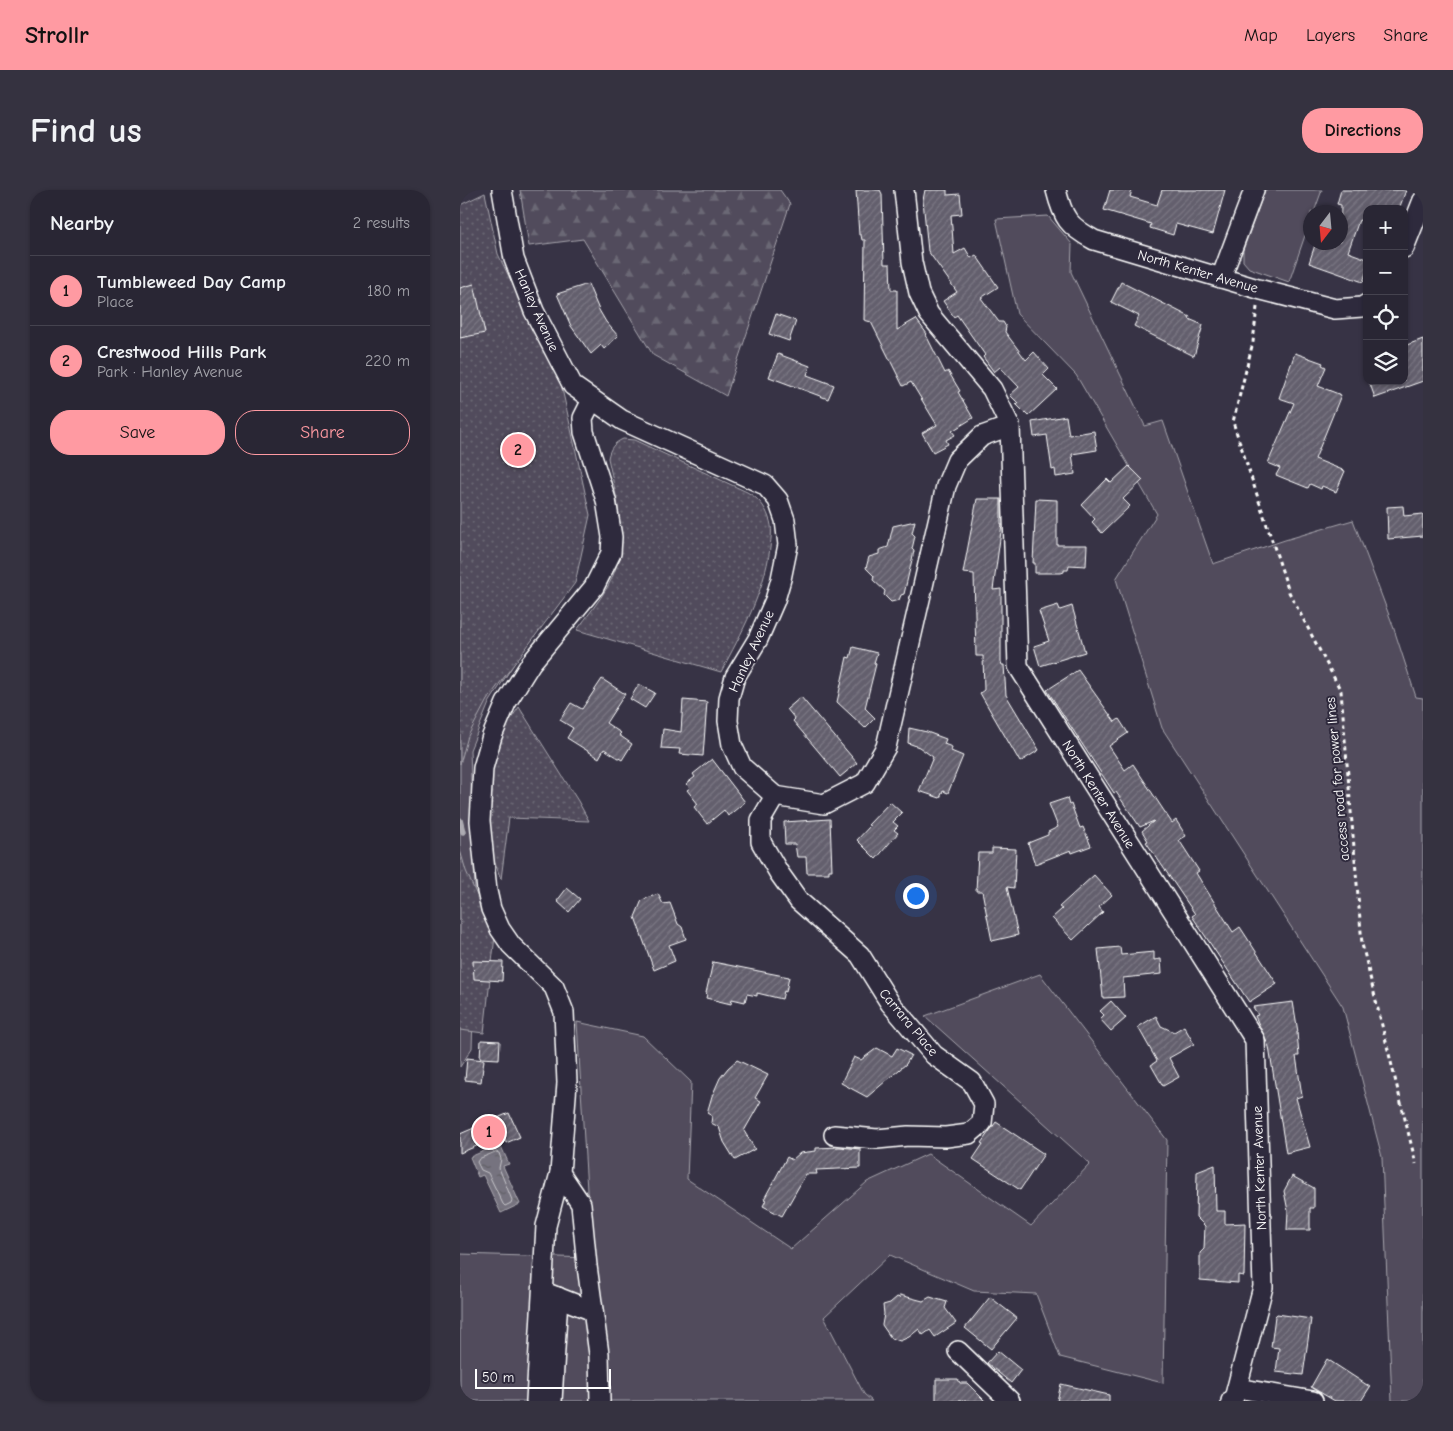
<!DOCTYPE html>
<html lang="en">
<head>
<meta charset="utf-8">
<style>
	:root { --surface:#292634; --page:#353240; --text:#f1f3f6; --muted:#a5a5ac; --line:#45434f; --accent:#ff9aa2 }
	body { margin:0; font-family:"Comic Neue",sans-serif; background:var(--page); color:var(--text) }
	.controls { position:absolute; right:15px; top:15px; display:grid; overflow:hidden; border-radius:10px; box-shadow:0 1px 4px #0004 }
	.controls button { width:45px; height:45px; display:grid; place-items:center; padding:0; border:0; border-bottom:1px solid var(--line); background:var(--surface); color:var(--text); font:25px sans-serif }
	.compass { position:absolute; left:843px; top:15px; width:45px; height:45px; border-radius:50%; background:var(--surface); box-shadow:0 1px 4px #0004; rotate:196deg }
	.scale { position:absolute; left:15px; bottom:12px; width:136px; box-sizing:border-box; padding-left:5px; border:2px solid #fff; border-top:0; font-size:14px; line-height:18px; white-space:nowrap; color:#fff; -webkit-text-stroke:4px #2f2a3d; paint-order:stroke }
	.you { position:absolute; left:455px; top:705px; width:18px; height:18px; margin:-12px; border:4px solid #fff; border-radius:50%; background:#1a73e8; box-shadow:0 0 0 8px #1a73e833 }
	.badge { display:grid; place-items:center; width:32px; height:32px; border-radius:50%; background:var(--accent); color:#111; font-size:16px; font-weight:700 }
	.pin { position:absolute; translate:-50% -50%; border:2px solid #fff; box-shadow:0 1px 5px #0006 }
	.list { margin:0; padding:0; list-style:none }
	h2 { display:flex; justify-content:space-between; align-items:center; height:65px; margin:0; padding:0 20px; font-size:21px }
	h2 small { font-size:16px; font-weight:400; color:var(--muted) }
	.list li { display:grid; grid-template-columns:32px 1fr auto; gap:15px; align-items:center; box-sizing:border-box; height:70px; padding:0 20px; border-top:1px solid var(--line) }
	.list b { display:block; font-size:19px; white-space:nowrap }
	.list p { margin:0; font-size:16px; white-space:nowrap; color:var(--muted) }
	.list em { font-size:16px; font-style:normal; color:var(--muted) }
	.actions { display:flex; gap:10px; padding:15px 20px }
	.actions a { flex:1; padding:11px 0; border:1px solid var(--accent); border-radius:20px; text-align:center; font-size:18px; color:var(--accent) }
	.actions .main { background:var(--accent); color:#111 }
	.icon { flex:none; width:28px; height:28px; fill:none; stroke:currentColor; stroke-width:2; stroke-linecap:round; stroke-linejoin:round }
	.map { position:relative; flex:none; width:963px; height:1211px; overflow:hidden; border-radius:20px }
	header { display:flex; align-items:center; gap:30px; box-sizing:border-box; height:70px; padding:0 25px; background:var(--accent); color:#111 }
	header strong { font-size:24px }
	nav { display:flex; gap:28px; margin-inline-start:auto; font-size:18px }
	.intro { display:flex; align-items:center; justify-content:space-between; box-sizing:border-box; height:120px; padding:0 30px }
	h1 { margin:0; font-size:35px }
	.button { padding:12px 22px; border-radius:20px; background:var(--accent); color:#111; font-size:18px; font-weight:700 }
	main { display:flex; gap:30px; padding:0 30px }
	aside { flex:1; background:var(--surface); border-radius:20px; box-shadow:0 1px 4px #0004 }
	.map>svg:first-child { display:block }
	.grass { fill:#514c5c; stroke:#a8a6ae }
	.forest { fill:url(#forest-firs); stroke:#a8a6ae }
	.park { fill:url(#park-dots); stroke:#a8a6ae }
	.water { fill:url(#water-ripples); stroke:#adabb2 }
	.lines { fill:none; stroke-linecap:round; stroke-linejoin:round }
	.shore { stroke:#c8c7cc; stroke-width:1 }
	.stream { stroke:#adabb2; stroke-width:5.5 }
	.building { fill:url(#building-hatch); stroke:#fff }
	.minor-casing { stroke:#fff; stroke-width:22 }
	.path { stroke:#fff; stroke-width:3; stroke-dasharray:4 4; stroke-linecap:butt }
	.minor { stroke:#2f2a3d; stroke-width:19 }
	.labels { text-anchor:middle; stroke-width:4; stroke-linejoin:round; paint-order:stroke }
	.street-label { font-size:14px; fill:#fff; stroke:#2f2a3d }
</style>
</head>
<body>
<header>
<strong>Strollr</strong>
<nav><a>Map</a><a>Layers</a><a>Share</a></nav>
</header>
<div class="intro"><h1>Find us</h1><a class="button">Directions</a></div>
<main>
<aside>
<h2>Nearby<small>2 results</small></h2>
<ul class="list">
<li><span class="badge">1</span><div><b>Tumbleweed Day Camp</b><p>Place</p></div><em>180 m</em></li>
<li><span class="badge">2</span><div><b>Crestwood Hills Park</b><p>Park · Hanley Avenue</p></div><em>220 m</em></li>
</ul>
<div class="actions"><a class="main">Save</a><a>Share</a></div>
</aside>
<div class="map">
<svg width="963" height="1211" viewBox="0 0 963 1211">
	<defs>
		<pattern id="forest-firs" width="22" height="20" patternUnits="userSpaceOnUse" patternTransform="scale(1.25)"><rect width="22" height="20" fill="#514c5c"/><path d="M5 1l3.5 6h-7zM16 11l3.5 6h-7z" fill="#6b6774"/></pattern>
		<pattern id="park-dots" width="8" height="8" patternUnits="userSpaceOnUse" patternTransform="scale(1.25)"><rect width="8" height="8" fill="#514c5c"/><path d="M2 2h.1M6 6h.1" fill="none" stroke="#6b6774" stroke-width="1.8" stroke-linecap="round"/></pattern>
		<pattern id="water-ripples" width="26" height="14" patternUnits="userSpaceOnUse" patternTransform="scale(1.25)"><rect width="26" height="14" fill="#76737f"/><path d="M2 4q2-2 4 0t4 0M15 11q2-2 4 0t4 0" fill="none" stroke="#5f5e63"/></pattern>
		<pattern id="building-hatch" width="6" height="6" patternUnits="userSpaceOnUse" patternTransform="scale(1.25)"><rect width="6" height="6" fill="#635f6d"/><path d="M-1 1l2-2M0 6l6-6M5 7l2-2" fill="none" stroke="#7a7783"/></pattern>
	</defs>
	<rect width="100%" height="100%" fill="#373345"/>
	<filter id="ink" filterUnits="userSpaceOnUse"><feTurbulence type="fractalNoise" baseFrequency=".02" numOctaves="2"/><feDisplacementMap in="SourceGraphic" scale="10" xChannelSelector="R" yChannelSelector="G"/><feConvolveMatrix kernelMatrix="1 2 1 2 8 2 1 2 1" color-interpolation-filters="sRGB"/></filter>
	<g filter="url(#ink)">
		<g class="grass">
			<path d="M805 0H862L854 22H851L850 31 829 92 789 78 783 71V60Z"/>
			<path d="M588 26 612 54 611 82 685 236 703 231 753 374 825 350 893 330 932 433 956 507 963 508V1211H932L922 967 883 817 702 538 656 389 697 324 616 185 557 124 536 29Z"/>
			<path d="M0 429 75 441 29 513 10 560 16 731 12 858 0 877Z"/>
			<path d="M580 784 707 950 703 1193 600 1167 576 1104 514 1101 430 1065 364 1127 404 1204 412 1211H0V1064L131 1068 117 832 183 846 231 892 227 989 331 1059 407 992 468 964 571 1036 630 974 465 826Z"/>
		</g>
		<path class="forest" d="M60 0H320L330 14 266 206 193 165 123 49 69 56Z"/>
		<g class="park">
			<path d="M25 3 38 64 101 194 130 325 115 393 27 510 8 546 0 574V15Z"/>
			<path d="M163 249 174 250 287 302C298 308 305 316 309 328 313 338 311 348 310 358 304 403 282 442 261 482L117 440C127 426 139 412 148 396 171 355 157 311 148 268 150 258 154 253 163 249Z"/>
			<path d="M59 517 118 611 129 631 49 628 41 689 34 671 28 649 33 568 46 536Z"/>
			<path d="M0 660 6 681 18 708 36 737 24 843 0 840Z"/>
		</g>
		<path class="water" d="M40 954 49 974 43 976 60 1014 41 1023 23 985 18 987 10 967Z"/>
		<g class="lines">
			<path class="shore" d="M36 962 39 963 41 969 39 978 52 1010 51 1013 45 1016 43 1014 28 983 21 980 17 972 19 969Z"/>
			<path class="stream" d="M0 630 3 642"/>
		</g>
		<g class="building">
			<path d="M396 0H420L422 4 424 74H430L431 100H437V140L456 129 467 144 466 145 485 183 488 181 500 201 498 202 513 228 492 241 495 245 486 250 488 254 473 262 462 243 477 235 451 192 443 196 411 132 404 130 405 50H402L401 45H399Z"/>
			<path d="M465 0H487V5L500 4 502 24 491 25 494 64 505 58 511 68 516 65 538 97 521 108 539 132H543L546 137 545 142 566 170 574 162 589 179 583 185 597 199 568 226 556 214 558 213 550 205 559 197 540 177 534 182 523 167 525 165 497 125 494 127 483 111 497 102 468 61 463 10Z"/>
			<path d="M650 0H672L670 7 697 15 702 0H765L753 44 716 34 713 45 690 38 691 34 644 20Z"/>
			<path d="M881 0H946L939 19H907V33L899 30 888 62 907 69V80L903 92 849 73 856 52H880L881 15 877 14Z"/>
			<path d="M661 92 730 127 729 129 743 135 734 166 674 136 679 126 651 112Z"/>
			<path d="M14 94 25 143 0 148V98Z"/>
			<path d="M128 94 139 120 146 132 158 146 144 159 141 155 131 164 111 136 97 104Z"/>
			<path d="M316 124 336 131 329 151 309 144Z"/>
			<path d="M963 149V191L915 208 909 191H944V156Z"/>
			<path d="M835 163 863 173 862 175 866 177 858 196 881 205 855 269 885 281 876 302 862 296 861 299 850 294 848 298 816 285 820 278 808 273 834 213 819 208Z"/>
			<path d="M318 164 350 176 347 185 374 195 368 209 309 187Z"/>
			<path d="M606 226 609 245 634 241 637 260 612 264 615 284 596 287 595 279 592 280 587 245 574 247 572 232Z"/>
			<path d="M669 276 683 290 663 309 670 316 642 343 632 332 635 329 622 315 647 289 651 293Z"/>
			<path d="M517 309H541V334H542L533 400 541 399V472L542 475H544L546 505 579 560 560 572 520 503 524 500 523 466H516L514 384 503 383Z"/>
			<path d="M576 309 597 310V355H627L626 376 609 375 608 380H604V382L601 383H575V373H573Z"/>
			<path d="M943 316 944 326 963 324V346L928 349 927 317Z"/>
			<path d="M455 331 452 343 455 346 452 359 454 361 444 404 441 405 439 410 431 412 424 405 425 401 413 390 414 386 406 378 409 367 419 364V360L428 357 433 336Z"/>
			<path d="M598 415 600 420 612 416 625 462 580 476 574 456 589 451 579 421Z"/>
			<path d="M393 457 417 463 414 473 416 474 405 518 415 528 405 538 377 512 387 467 390 468Z"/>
			<path d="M618 480 655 532 659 529 668 543 649 556 665 580 673 574 712 633 716 630 726 646 719 650 739 681 736 683 744 696 773 742 780 737 817 794 789 812 732 726 735 724 686 652 688 651 682 641 694 631 680 637 656 602 654 603 587 500Z"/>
			<path d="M142 489 165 504 146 533 161 543 159 545 172 554 162 570 144 559 139 568 107 548 113 538 100 530 111 513 122 519Z"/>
			<path d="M179 494 195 503 185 518 170 509Z"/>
			<path d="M341 507 397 573 380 587 333 531 335 529 327 519Z"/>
			<path d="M223 510 247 512 243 566 219 564 220 559 201 558 203 539 221 542Z"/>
			<path d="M449 538 467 542 486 549 484 554 492 557 491 561 503 566 488 603 483 601 480 608 459 601 473 567 459 557 448 553Z"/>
			<path d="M252 569 285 612 268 626 264 620 247 634 234 617 238 614 227 600 230 598 226 594 235 587 233 584Z"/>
			<path d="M607 608 609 615 611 614 620 638 623 637 631 656 612 663 611 660 575 674 568 653 588 645V642L598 637 589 614Z"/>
			<path d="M430 612 442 623 433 632 438 636 434 640 438 643 416 669 397 650 410 636 408 635Z"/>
			<path d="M370 629 372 680H369V683H347L346 667H337L335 654H325L324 632Z"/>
			<path d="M532 658 556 659 554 698 547 697 558 745 532 751 522 701H516L518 663H532Z"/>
			<path d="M634 685 652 705 639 717 643 722 613 750 592 728 602 719 599 717Z"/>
			<path d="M107 698 120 709 109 722 97 711Z"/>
			<path d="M198 704 203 714 210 713 218 734 222 737 226 749 209 755 215 771 194 780 175 727 182 710Z"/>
			<path d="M660 757 661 765 694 762V770L701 769 702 784 663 788 664 807 643 808 638 759Z"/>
			<path d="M13 771 43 772 42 791 14 789Z"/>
			<path d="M253 772 329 787 326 802 324 801 322 809 297 803V806L287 804 285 812 272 809 271 814 246 808 247 804 246 803Z"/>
			<path d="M651 811 666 828 651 841 640 829 644 825 640 821Z"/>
			<path d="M833 812 838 842H837L839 866H836L842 906 836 908 850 957 826 963 809 857 795 826 798 825 793 817Z"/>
			<path d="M696 826 701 836 714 842 724 836 734 854 709 868 719 887 703 896 691 875 697 871 678 837Z"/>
			<path d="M21 850 40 851 39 869 20 868Z"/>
			<path d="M417 858 432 866 437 858 451 865 446 874 407 907 381 893 394 867 401 870Z"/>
			<path d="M7 868 24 870 21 892 5 890Z"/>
			<path d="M277 870 308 885 295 908 301 911 284 941 295 959 275 970 264 952 259 937 251 933 252 926 247 923 252 906 260 888 268 878Z"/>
			<path d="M49 923 60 947 46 953 43 945 0 963V944Z"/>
			<path d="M536 932 584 964 560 1000 513 969 523 954 521 953Z"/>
			<path d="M380 957 400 959V978L356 980 357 984H346L322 1026 303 1016 306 1010 304 1009 327 967 332 970 340 963 356 961V958Z"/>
			<path d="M755 975 756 1021H765V1034L785 1033 784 1086 778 1085V1093L740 1090V1063L744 1059 745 1036 736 1027 737 982Z"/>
			<path d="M832 986 854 998V1018H850V1040H827L828 1021 824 1001Z"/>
			<path d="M440 1105 463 1111 470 1107 487 1112 485 1118 496 1133 475 1147 470 1140 463 1145 459 1139 449 1147 440 1151 431 1148 422 1135 424 1124 423 1115 430 1113 437 1107 440 1108Z"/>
			<path d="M530 1107 557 1128 531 1159 505 1138Z"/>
			<path d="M817 1124 851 1129 843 1185 816 1182 819 1158 811 1157 815 1126Z"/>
			<path d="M538 1161 561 1180 551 1193 527 1173Z"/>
			<path d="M867 1169 910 1197 901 1211H875L851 1197Z"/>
			<path d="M476 1189H498L500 1193H507L525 1211H476Z"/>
			<path d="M601 1194 649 1205V1211H597Z"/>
		</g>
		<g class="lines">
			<defs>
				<g id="minor">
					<path d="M42 0 54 69 74 121 113 196 162 230 305 295 318 310 325 330 328 355 321 389 315 410 298 449 275 487 269 508 268 531 272 555 282 577 315 606 364 614 405 593 426 557 486 296 497 270 522 246 550 236"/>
					<path d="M444 0 452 72 459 103 469 124 532 199 550 236 558 476 795 850 803 1097 775 1205 771 1211"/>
					<path d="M596 0C603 28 608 36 634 50L798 99 875 119 902 117 907 114"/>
					<path d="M944 58 963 10"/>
					<path d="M761 88 794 0"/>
					<path d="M132 210 123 228 124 242 146 310 152 347 151 363 134 397 71 473 46 513 32 546 23 578 20 631 27 701 31 719 40 739 51 755 94 797 104 822 107 893 100 983 121 1014 127 1076 139 1164 140 1211"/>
					<path d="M315 606 301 630V652L319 683 339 711 400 765 430 813 474 865 512 892 524 914 522 933 509 944 486 947 448 946 417 949 374 945"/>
					<path d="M87 1103 133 1121"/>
					<path d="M498 1161 550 1211"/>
					<path d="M777 1198 853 1211"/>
					<path d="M76 1211 86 1036 100 983"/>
					<path d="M92 1211 98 1107"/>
				</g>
			</defs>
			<use href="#minor" class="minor-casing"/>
			<path class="path" d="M797 117 793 152 773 232 829 402 881 501 902 754 956 974"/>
			<use href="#minor" class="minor"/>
		</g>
	</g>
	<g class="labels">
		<g class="street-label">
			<text transform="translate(738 81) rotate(16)" y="5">North Kenter Avenue</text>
			<text transform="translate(77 120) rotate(66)" y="5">Hanley Avenue</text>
			<text transform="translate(291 461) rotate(-65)" y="5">Hanley Avenue</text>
			<text transform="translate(877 589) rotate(-95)" y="5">access road for power lines</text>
			<text transform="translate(639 604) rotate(58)" y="5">North Kenter Avenue</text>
			<text transform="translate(449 832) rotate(50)" y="5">Carrara Place</text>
			<text transform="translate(799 978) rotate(-92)" y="5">North Kenter Avenue</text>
		</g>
	</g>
</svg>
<div class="controls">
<button>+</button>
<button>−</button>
<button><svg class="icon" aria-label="locate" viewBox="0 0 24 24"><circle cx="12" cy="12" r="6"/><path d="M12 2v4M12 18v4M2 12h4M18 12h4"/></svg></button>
<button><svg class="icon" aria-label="layers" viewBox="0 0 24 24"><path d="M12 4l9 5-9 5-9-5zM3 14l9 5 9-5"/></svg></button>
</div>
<svg class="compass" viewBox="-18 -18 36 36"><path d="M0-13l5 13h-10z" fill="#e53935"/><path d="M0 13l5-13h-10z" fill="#a5a5ac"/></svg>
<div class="scale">50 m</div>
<div class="you"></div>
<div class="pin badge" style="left:29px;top:942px">1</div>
<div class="pin badge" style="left:58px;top:260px">2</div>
</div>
</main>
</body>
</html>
